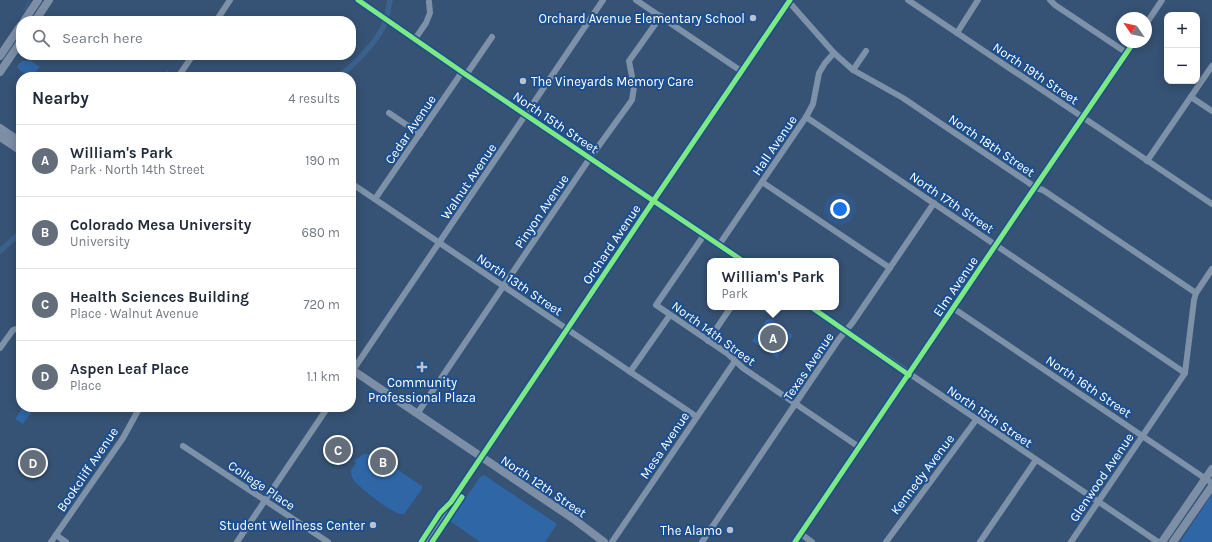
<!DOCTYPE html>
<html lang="en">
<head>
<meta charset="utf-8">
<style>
	:root { --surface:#fff; --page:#f6f6f7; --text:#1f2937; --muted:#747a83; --line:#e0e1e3; --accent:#646e7b }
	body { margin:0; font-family:Karla,sans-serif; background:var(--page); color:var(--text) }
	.controls { position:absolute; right:12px; top:12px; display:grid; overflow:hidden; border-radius:8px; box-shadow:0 2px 10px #0003 }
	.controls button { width:36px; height:36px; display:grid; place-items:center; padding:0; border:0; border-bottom:1px solid var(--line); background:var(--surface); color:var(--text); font:20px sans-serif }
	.compass { position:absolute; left:1116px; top:12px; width:36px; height:36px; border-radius:50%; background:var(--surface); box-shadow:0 2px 10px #0003; rotate:304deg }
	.you { position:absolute; left:840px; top:209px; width:14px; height:14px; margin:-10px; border:3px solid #fff; border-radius:50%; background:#1a73e8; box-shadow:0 0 0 6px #1a73e833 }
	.badge { display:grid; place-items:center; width:26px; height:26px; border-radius:50%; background:var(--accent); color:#fff; font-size:13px; font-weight:700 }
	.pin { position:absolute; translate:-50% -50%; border:2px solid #fff; box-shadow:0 1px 4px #0006 }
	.popup { position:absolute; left:707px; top:258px; width:132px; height:52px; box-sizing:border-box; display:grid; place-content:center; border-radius:8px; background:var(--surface); filter:drop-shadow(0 1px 3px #0005); font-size:13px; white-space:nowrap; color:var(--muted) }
	.popup b { font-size:15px; color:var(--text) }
	.popup::after { content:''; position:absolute; left:50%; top:100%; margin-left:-8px; border:8px solid transparent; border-top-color:var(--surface) }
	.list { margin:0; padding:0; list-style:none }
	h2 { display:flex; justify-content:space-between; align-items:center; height:52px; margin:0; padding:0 16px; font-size:17px }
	h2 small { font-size:13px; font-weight:400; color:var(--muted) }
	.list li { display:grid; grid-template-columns:26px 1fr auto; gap:12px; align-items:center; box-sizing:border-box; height:72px; padding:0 16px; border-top:1px solid var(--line) }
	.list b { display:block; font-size:15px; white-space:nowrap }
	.list p { margin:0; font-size:13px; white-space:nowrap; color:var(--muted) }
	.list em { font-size:13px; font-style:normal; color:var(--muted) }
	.icon { flex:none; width:22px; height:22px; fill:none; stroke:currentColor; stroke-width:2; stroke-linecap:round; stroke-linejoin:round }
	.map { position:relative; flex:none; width:1212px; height:542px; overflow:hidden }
	.search { position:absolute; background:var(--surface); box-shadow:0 2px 10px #0003; left:16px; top:16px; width:340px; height:44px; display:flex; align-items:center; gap:10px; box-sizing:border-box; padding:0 14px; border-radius:16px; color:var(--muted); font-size:15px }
	.panel { position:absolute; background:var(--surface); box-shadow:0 2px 10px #0003; left:16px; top:72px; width:340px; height:340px; border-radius:16px }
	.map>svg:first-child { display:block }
	.green { fill:#2f66a5 }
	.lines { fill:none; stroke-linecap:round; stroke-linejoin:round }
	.stream { stroke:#3b618d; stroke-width:1.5 }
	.canal { stroke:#3b618d; stroke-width:5.5 }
	.minor { stroke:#7d92a8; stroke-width:6 }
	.major { stroke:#7d8ea7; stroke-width:8 }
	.cycleway-casing { stroke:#1b4f8f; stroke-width:8 }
	.cycleway { stroke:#7ce984; stroke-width:5 }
	.poi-dot { fill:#b9c2ce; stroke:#1b4f8f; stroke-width:1.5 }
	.labels { text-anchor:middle; stroke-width:4; stroke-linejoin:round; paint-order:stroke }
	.poi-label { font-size:13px; fill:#fff; stroke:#1b4f8f; text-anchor:end }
	.street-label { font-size:13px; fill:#fff; stroke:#1b4f8f }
</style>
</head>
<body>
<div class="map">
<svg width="1212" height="542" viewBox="0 0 1212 542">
	<rect width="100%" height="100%" fill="#365274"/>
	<g class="green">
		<path d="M22 61H31L40 67 32 76C27 72 21 74 17 67L19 64Z"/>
		<path d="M771 319 793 335 777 358 752 341 766 320Z"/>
		<path d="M23 407H35L23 424 15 419Z"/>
		<path d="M364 454H371L377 456 422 486V489L404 514C394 516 362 489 355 482 352 479 351 475 351 470L356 463 354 461 358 458Z"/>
		<path d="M484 475 557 524 545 542H480L450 521 480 477Z"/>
		<path d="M1212 494V542H1180Z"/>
	</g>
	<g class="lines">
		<g class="stream">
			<path d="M25 10 29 1"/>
			<path d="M163 77 168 70"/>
			<path d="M73 496 72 494 79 484 78 482"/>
		</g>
		<g class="canal">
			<path d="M338 77C354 65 376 43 384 25 387 17 389 8 390 0"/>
			<path d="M0 251 21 232"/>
		</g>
		<g class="minor">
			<path d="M358 0 465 74 743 261"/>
			<path d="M636 0 741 71"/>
			<path d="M908 0 1212 204"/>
			<path d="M1050 0 1055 5 1127 53"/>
			<path d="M789 2 834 53 853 70 903 98 1029 183 1036 188 1043 190 1196 293"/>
			<path d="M216 21 230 0"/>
			<path d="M1146 24 1162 0"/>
			<path d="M957 33 978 0"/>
			<path d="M415 39 426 23 430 13 429 2"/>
			<path d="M853 70 866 51"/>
			<path d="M466 75 492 37"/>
			<path d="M178 77 193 55"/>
			<path d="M1191 97 1212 111"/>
			<path d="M389 113 420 134"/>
			<path d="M806 117 1185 373"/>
			<path d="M1147 161 1212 66"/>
			<path d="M762 182 890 268"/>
			<path d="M351 183 697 417"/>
			<path d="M375 199 462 72"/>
			<path d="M704 235 656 305 728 354 743 368 859 447"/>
			<path d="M719 245 806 117 813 104 819 73 825 63 834 53"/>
			<path d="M811 307 1158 542"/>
			<path d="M953 308 1212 483"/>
			<path d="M708 341 731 307"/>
			<path d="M0 348 13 330 16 329 21 332"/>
			<path d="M630 372 670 315"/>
			<path d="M351 373 603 0"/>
			<path d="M417 414 590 158 632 100 634 87 629 61 661 16"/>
			<path d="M183 446 328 542"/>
			<path d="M801 534 812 542"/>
			<path d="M56 535 66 542"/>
			<path d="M51 542 123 438 140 407"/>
			<path d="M237 542 328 407"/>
			<path d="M421 542 440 513 447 506"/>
			<path d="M426 542 444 515 451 502 656 197 790 0"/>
			<path d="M612 542 735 361"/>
			<path d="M702 542 839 339 853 322 934 203"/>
			<path d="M795 542C908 375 1020 208 1134 42"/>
			<path d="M886 542 976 420"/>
			<path d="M980 542 1036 460"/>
			<path d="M1071 542 1185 373 1194 300 1196 293 1212 269"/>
		</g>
		<g class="major">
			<path d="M24 21 38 0"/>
			<path d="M35 21 49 0"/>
			<path d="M0 56 21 25"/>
			<path d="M0 72 21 41"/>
			<path d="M0 128 21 142"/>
			<path d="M0 137 21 151"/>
			<path d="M351 369 575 520 604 542"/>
			<path d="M1162 542 1212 469"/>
			<path d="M1173 542 1212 486"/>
		</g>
		<defs>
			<g id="cycleway">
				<path d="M358 0 465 74 743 261"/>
				<path d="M811 307 909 375"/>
				<path d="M421 542 440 513 451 502 656 197 790 0"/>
				<path d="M432 542 462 497"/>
				<path d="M795 542C908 375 1020 208 1134 42"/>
			</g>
		</defs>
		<use href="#cycleway" class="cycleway-casing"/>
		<use href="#cycleway" class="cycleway"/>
	</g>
	<g class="poi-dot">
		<circle cx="753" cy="18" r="4"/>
		<circle cx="523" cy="81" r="4"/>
		<path d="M420 361h4v4h4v4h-4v4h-4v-4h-4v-4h4z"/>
		<circle cx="373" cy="525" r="4"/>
		<circle cx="730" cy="530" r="4"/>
	</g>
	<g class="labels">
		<g class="poi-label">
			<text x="745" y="23">Orchard Avenue Elementary School</text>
			<text x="531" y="86" text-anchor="start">The Vineyards Memory Care</text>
			<text x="422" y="387" text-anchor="middle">Community<tspan x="422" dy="15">Professional Plaza</tspan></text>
			<text x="365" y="530">Student Wellness Center</text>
			<text x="722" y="535">The Alamo</text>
		</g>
		<g class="street-label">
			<text transform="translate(1036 73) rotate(34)" y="5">North 19th Street</text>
			<text transform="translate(556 122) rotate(34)" y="5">North 15th Street</text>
			<text transform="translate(410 129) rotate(-56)" y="5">Cedar Avenue</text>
			<text transform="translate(774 145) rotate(-56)" y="5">Hall Avenue</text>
			<text transform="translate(992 145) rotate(34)" y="5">North 18th Street</text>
			<text transform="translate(468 181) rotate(-56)" y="5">Walnut Avenue</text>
			<text transform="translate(952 202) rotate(34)" y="5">North 17th Street</text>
			<text transform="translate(541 211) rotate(-56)" y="5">Pinyon Avenue</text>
			<text transform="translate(611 244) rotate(-56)" y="5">Orchard Avenue</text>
			<text transform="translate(520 284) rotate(34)" y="5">North 13th Street</text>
			<text transform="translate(955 286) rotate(-56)" y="5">Elm Avenue</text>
			<text transform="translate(714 333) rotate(36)" y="5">North 14th Street</text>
			<text transform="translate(808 366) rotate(-56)" y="5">Texas Avenue</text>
			<text transform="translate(1089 386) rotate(34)" y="5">North 16th Street</text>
			<text transform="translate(990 416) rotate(34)" y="5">North 15th Street</text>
			<text transform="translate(664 445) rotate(-56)" y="5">Mesa Avenue</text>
			<text transform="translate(87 469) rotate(-56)" y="5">Bookcliff Avenue</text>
			<text transform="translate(922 474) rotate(-53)" y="5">Kennedy Avenue</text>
			<text transform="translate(1101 477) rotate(-56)" y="5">Glenwood Avenue</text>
			<text transform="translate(262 485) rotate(34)" y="5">College Place</text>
			<text transform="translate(544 486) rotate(34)" y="5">North 12th Street</text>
		</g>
	</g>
</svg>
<div class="controls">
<button>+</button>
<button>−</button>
</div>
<svg class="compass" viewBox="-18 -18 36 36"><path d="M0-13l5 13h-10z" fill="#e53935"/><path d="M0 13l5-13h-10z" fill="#747a83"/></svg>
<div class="you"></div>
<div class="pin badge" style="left:773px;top:338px">A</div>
<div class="popup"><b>William's Park</b>Park</div>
<div class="pin badge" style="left:383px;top:462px">B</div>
<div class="pin badge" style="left:338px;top:450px">C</div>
<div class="pin badge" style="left:33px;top:463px">D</div>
<div class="search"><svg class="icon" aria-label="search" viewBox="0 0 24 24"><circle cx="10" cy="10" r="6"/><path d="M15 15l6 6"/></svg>Search here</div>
<section class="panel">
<h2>Nearby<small>4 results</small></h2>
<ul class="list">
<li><span class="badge">A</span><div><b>William's Park</b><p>Park · North 14th Street</p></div><em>190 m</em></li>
<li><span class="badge">B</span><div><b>Colorado Mesa University</b><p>University</p></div><em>680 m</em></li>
<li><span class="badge">C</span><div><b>Health Sciences Building</b><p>Place · Walnut Avenue</p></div><em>720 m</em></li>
<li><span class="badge">D</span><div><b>Aspen Leaf Place</b><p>Place</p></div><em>1.1 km</em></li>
</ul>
</section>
</div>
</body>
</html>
